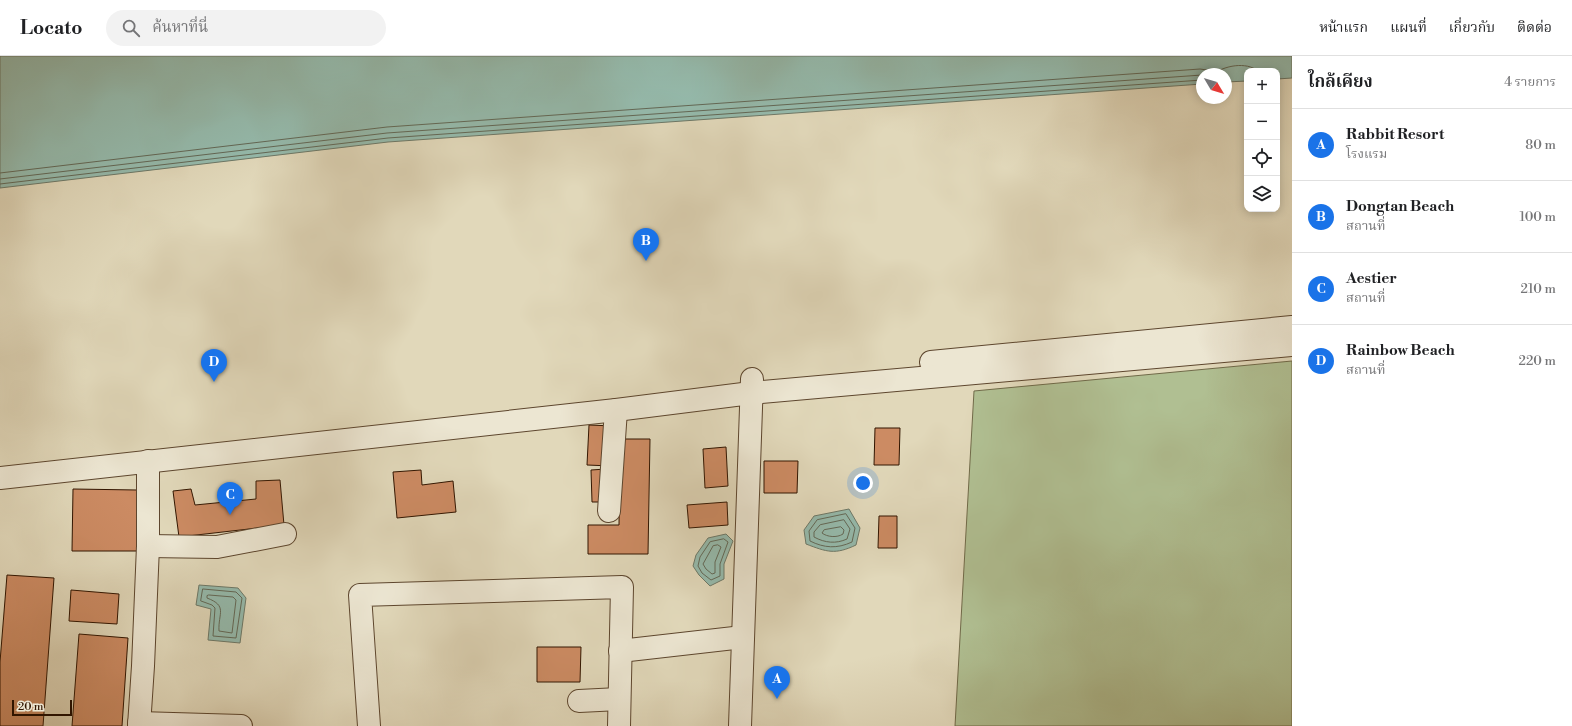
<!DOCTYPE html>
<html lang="th">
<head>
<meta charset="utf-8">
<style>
	:root { --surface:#fff; --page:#f2f2f2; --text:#202124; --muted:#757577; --line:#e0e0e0; --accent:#1a73e8 }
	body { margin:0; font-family:"Libre Bodoni","Noto Serif Thai",serif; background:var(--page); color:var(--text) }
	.controls { position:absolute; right:12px; top:12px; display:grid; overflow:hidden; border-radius:8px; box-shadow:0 2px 10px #0003 }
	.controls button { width:36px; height:36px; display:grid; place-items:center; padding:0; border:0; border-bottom:1px solid var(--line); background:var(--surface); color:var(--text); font:20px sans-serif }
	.compass { position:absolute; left:1196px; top:12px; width:36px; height:36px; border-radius:50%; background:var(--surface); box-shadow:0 2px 10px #0003; rotate:128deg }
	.scale { position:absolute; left:12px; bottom:10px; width:60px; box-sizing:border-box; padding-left:4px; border:2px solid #311500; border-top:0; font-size:11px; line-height:14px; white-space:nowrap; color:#311500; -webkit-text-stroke:3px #ece6d2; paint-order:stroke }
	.you { position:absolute; left:863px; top:427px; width:14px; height:14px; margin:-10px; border:3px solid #fff; border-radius:50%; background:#1a73e8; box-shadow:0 0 0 6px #1a73e833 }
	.badge { display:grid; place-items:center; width:26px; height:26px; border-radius:50%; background:var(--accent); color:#fff; font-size:13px; font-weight:700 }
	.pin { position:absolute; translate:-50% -33px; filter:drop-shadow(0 1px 2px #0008) }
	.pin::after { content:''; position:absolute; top:21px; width:14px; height:12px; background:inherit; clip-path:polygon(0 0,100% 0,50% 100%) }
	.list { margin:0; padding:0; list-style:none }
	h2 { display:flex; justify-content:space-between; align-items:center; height:52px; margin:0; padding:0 16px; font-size:17px }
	h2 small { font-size:13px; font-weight:400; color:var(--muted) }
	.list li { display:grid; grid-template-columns:26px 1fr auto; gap:12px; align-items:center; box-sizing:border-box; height:72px; padding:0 16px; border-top:1px solid var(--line) }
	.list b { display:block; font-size:15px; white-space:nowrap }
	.list p { margin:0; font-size:13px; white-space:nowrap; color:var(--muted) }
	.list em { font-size:13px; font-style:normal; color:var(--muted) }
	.icon { flex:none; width:22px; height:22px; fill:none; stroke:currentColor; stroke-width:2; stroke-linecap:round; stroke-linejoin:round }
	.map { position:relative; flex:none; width:1292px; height:670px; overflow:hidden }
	header { display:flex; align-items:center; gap:24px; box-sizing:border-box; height:56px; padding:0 20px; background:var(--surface); border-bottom:1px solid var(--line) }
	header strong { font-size:19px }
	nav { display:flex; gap:22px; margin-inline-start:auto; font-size:14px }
	.search { width:280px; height:36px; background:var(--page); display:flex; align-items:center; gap:10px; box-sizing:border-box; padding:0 14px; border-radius:22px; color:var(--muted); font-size:15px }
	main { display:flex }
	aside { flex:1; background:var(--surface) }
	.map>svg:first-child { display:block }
	.green { fill:#b0bf92; stroke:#706a49 }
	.water { fill:#95baac; stroke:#6d7867 }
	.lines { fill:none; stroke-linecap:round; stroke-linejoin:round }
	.shore { stroke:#636856; stroke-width:1 }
	.building { fill:#cc8b63; stroke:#311500 }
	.minor-casing { stroke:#5d462e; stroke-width:24 }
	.minor { stroke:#ece6d2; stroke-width:22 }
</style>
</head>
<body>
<header>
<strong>Locato</strong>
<div class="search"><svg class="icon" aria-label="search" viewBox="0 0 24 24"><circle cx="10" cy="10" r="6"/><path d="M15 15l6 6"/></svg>ค้นหาที่นี่</div>
<nav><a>หน้าแรก</a><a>แผนที่</a><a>เกี่ยวกับ</a><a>ติดต่อ</a></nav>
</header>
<main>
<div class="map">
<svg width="1292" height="670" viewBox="0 0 1292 670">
	<rect width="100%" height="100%" fill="#e1d8ba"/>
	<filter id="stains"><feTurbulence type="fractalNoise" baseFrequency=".005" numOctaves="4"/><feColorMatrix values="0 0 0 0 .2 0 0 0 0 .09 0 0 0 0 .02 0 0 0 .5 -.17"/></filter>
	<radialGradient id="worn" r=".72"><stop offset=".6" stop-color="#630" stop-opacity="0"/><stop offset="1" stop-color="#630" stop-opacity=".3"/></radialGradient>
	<path class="green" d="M1292 305V670H955L974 335Z"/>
	<g class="water">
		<path d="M0 0H1292V22L1277 23V15H1247V25L1226 26V18H1202V28L388 86 0 132Z"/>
		<path d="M849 453 860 472 856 489C835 499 827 496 806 488L804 474 814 460Z"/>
		<path d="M726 478 733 485 724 508V523L710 530 699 519 693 510 696 499 708 482Z"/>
		<path d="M199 529 238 532 246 542 240 587 208 584 211 553 196 549Z"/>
	</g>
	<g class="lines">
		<g class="shore">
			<path d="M0 117 387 71 1200 13 1207 14 1213 18C1224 10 1246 5 1258 15"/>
			<path d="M0 123 387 77 1202 19"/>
			<path d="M0 128 388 82 1202 24"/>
			<path d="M846 458 855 472 852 486C837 493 824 492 810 485L809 475 817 464Z"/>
			<path d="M844 464 850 473 847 483C836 488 825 487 814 481V476L820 469Z"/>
			<path d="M841 471 844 474 843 478C837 482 827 481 822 477L824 474Z"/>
			<path d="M724 483 728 486 720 508V520L711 524 702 517 698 510 700 501 710 486Z"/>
			<path d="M718 489 721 491 715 506V517L712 518 706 513 703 508 713 490Z"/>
			<path d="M203 533 236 536 242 542 236 582 213 580 215 552 212 549 201 545Z"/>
			<path d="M209 539 233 541 236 544 232 577 219 575C218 557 228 550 207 542V540Z"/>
		</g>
	</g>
	<g class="building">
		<path d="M589 369 613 370 611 410 587 409Z"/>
		<path d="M875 372H900L899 409H874Z"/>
		<path d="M620 383H650L648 498H588V469H619Z"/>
		<path d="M726 391 728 430 705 432 703 393Z"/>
		<path d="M764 405H798L797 437H764Z"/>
		<path d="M606 413V446H592L591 414Z"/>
		<path d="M421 414 422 429 453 425 456 456 397 462 393 416Z"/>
		<path d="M280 424 284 469 179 481 173 435 191 433 195 449 256 443V425Z"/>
		<path d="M73 433 137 434V495H72Z"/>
		<path d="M727 446 728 469 689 472 687 449Z"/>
		<path d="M879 460H897V492H878Z"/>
		<path d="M7 519 54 522 43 670H0V606Z"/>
		<path d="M71 534 119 538 117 568 69 565Z"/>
		<path d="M79 578 128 582 122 670H72Z"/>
		<path d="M537 591H581L580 626H537Z"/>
	</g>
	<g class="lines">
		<defs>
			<g id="minor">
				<path d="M931 306 1292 271"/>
				<path d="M0 422 616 354 751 337 1292 289"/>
				<path d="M609 455 616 354"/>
				<path d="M148 490 217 491 285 478"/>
				<path d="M620 595 743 581"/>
				<path d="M579 645 619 643"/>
				<path d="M139 667 241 670"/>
				<path d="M139 670 143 610 148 490V405"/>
				<path d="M369 670 360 539 622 531 619 670"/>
				<path d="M740 670 752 323"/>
			</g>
		</defs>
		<use href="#minor" class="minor-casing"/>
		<use href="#minor" class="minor"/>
	</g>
	<rect width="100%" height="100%" filter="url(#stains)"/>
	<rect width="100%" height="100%" fill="url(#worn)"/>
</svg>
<div class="controls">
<button>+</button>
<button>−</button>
<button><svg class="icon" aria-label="locate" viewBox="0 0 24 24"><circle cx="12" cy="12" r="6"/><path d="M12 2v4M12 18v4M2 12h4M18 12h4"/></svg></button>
<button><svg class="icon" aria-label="layers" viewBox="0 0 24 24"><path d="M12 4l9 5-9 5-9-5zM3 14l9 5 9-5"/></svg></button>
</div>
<svg class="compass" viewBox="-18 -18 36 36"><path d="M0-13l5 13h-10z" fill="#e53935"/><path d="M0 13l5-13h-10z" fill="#757577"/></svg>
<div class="scale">20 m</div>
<div class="you"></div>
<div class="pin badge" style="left:777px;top:643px">A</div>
<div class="pin badge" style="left:646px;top:205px">B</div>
<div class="pin badge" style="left:230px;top:459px">C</div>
<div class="pin badge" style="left:214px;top:326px">D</div>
</div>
<aside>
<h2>ใกล้เคียง<small>4 รายการ</small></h2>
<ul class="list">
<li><span class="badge">A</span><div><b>Rabbit Resort</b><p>โรงแรม</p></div><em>80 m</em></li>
<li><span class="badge">B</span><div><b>Dongtan Beach</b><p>สถานที่</p></div><em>100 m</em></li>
<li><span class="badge">C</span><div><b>Aestier</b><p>สถานที่</p></div><em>210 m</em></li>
<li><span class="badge">D</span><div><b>Rainbow Beach</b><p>สถานที่</p></div><em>220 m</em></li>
</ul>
</aside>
</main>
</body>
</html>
